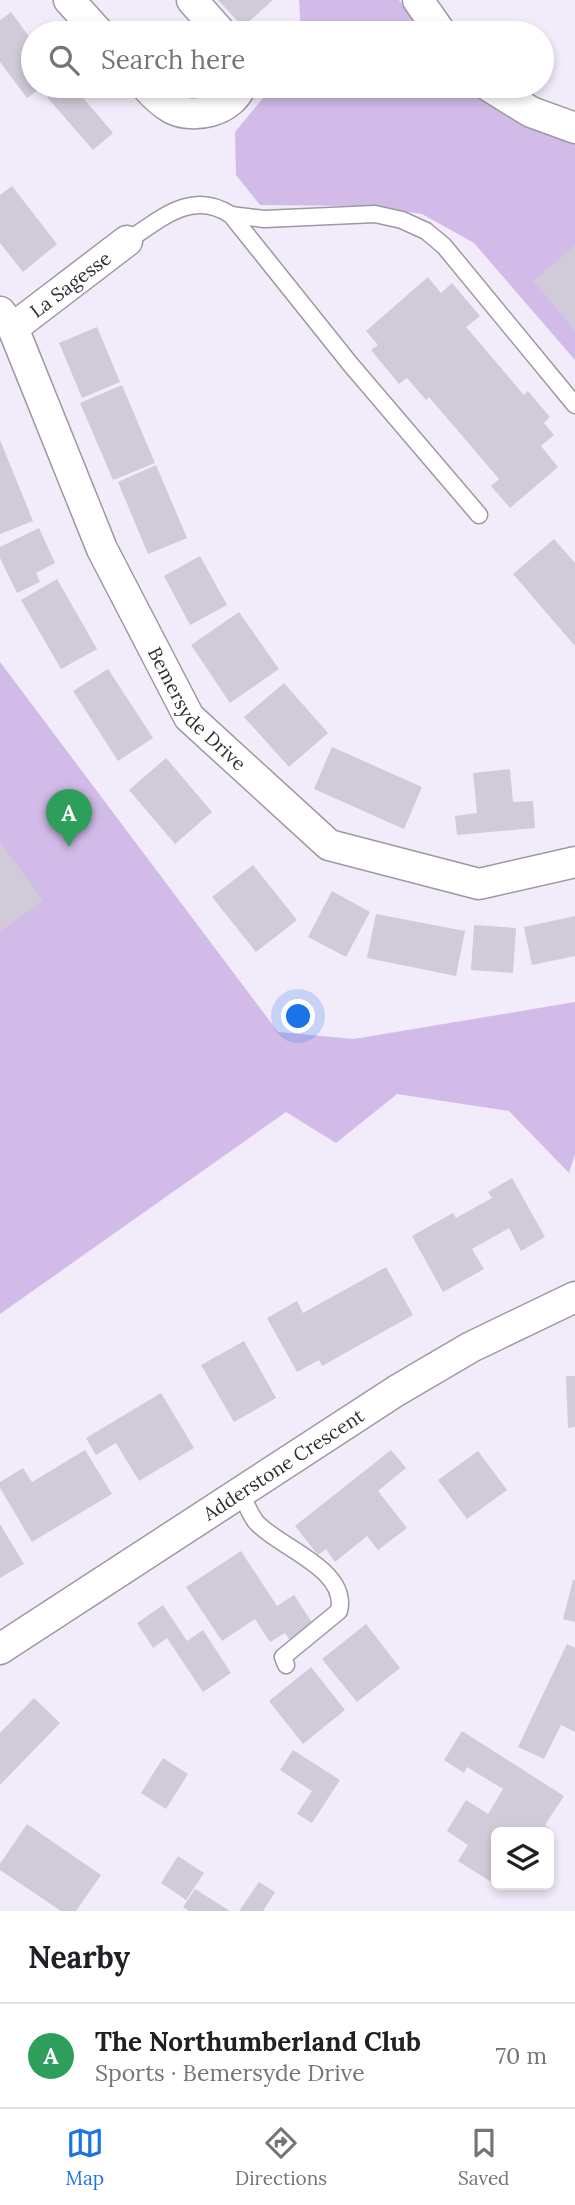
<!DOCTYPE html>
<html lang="en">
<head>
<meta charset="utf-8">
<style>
	:root { --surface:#fff; --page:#f2f2f2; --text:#202124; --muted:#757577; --line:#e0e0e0; --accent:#1a73e8 }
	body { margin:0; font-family:Lora,serif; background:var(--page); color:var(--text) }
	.controls { position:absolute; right:21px; bottom:21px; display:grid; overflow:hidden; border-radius:10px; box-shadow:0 4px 10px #0003 }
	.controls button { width:63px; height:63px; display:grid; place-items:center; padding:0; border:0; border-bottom:2px solid var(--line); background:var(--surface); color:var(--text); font:35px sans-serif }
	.you { position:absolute; left:299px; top:1017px; width:24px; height:24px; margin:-18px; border:5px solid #fff; border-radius:50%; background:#1a73e8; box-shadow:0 0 0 10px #1a73e833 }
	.badge { display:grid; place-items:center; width:46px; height:46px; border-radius:50%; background:var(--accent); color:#fff; font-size:23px; font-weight:700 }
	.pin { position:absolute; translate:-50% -58px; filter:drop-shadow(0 2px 4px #0008) }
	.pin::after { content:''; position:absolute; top:37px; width:24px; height:21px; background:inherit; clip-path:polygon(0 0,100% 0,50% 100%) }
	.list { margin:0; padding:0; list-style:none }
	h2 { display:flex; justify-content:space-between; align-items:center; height:91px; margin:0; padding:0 28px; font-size:30px }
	h2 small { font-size:23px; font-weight:400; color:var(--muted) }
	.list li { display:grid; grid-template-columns:46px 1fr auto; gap:21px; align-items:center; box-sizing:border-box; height:105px; padding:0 28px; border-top:2px solid var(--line) }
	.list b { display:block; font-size:26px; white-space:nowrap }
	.list p { margin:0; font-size:23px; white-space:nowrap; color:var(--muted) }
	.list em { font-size:23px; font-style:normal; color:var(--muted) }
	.icon { flex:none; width:38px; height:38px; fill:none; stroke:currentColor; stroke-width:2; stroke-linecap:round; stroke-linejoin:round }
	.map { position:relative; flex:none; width:575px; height:1911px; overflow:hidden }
	.search { position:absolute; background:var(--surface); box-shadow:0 4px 10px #0003; left:21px; right:21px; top:21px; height:77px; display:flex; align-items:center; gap:18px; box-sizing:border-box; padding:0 24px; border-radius:38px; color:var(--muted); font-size:26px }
	.sheet { height:196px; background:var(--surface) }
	nav { display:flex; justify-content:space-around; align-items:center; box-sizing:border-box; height:98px; border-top:2px solid var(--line); background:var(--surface); font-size:19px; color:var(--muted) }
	nav a { display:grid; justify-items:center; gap:4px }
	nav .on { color:var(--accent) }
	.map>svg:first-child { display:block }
	.green { fill:#d2bbe9 }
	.building { fill:#d1cad8 }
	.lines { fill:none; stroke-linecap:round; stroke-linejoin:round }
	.service-casing { stroke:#9e97a4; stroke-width:19 }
	.minor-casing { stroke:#9e97a4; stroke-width:33 }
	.service { stroke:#fff; stroke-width:16 }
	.minor { stroke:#fff; stroke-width:30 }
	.labels { text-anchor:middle; stroke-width:7; stroke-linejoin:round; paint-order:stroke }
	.street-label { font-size:19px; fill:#302e33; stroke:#fff }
</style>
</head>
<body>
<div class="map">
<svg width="575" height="1911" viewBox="0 0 575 1911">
	<rect width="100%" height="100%" fill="#f2ebfa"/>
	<g class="green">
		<path d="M299 0H399L422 33H301Z"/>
		<path d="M273 86H465L500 112 575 143V360L474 243 422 214 365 206 260 205 236 175 235 132Z"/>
		<path d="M0 662 278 1032 354 1039 575 1002V1154L569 1173 509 1111 397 1094 336 1143 286 1112 0 1314Z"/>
	</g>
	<g class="building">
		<path d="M218 0H273L243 27Z"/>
		<path d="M11 12 33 42V86H44L27 98 0 62V20Z"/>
		<path d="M60 86H73L113 133 93 150 47 97Z"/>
		<path d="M12 186 57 244 23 272 0 243V195Z"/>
		<path d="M575 245V331L533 281Z"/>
		<path d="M428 277 441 293 452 283 480 316 466 327 524 395 528 391 550 417 544 423 554 435 541 446 558 467 510 508 491 486 499 479 429 397 426 400 407 378 399 384 371 350 378 345 366 331Z"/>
		<path d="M97 327 120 382 82 398 59 343Z"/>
		<path d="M122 385 155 463 113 480 80 403Z"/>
		<path d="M0 440 33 521 0 534Z"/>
		<path d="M156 465 187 538 148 554 118 482Z"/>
		<path d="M39 528 55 563 36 573 40 582 17 593 0 558V547Z"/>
		<path d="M554 539 575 563V646L513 574Z"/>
		<path d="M200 556 227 605 190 625 164 576Z"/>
		<path d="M57 579 97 649 61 669 21 600Z"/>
		<path d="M239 612 279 669 230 703 191 645Z"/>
		<path d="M108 669 153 738 118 761 73 691Z"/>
		<path d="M284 683 328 733 289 767 244 717Z"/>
		<path d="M332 747 422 787 404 829 314 789Z"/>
		<path d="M166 758 212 812 175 844 129 790Z"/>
		<path d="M510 769 513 802 533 801 535 828 457 835 455 816 477 813 473 773Z"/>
		<path d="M0 842 43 900 0 932Z"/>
		<path d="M253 865 297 920 256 952 212 897Z"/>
		<path d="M332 891 370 912 346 957 308 937Z"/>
		<path d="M376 914 465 931 456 976 367 958Z"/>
		<path d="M575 916V956L532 965 524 927Z"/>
		<path d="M474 925 516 928 513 973 471 970Z"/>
		<path d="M512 1178 545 1237 521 1251 509 1228 472 1249 484 1269 443 1292 412 1236 453 1213 456 1218 492 1198 488 1192Z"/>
		<path d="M386 1267 413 1315 322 1366 319 1360 297 1372 267 1318 297 1301 303 1313Z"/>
		<path d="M244 1341 276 1398 234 1422 201 1365Z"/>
		<path d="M566 1376H575V1427L568 1428Z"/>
		<path d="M161 1393 194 1448 139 1481 116 1443 96 1455 86 1438Z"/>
		<path d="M85 1450 112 1494 32 1542 0 1488V1482L23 1468 32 1482Z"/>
		<path d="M391 1450 406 1468 378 1491 407 1528 378 1550 367 1536 335 1562 326 1549 318 1555 295 1526Z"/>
		<path d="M478 1451 507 1490 467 1519 438 1480Z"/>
		<path d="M0 1524 24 1564 0 1578Z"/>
		<path d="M241 1551 277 1606 294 1595 315 1627 292 1643 285 1633 270 1642 255 1619 222 1641 186 1587Z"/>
		<path d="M573 1580H575V1622L563 1619Z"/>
		<path d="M163 1605 187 1641 203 1630 231 1673 203 1692 167 1638 153 1648 137 1623Z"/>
		<path d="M366 1624 400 1668 357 1702 322 1659Z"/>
		<path d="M567 1644 575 1648V1732L561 1725 544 1759 518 1747Z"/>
		<path d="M311 1667 345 1710 303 1744 269 1701Z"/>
		<path d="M34 1698 60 1723 0 1785V1733Z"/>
		<path d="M462 1731 564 1796 545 1825 550 1828 547 1832H496V1885H508L504 1890 458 1861 468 1845 447 1831 466 1800 488 1814 503 1789 467 1767 464 1773 444 1760Z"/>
		<path d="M293 1750 340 1780 312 1823 297 1814 312 1791 280 1770Z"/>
		<path d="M163 1758 188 1774 166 1809 141 1793Z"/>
		<path d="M27 1824 101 1875 76 1911H61L0 1870V1864Z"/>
		<path d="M178 1856 204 1873 186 1900 161 1883Z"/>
		<path d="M259 1882 275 1892 263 1911H239Z"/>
		<path d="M195 1889 230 1911H189L183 1907Z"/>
	</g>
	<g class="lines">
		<defs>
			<g id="service">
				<path d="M231 215 264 219 375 214 402 220 426 231 444 246 575 405"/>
				<path d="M127 241C161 219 192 189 231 215L351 365 479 515"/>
				<path d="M241 1492C245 1502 249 1513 256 1522 279 1548 349 1569 339 1611L283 1657 286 1665"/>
			</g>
			<g id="minor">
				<path d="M69 0 99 33"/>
				<path d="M192 0 221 33"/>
				<path d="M418 0 441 33"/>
				<path d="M146 86C153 94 161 102 171 108 194 120 231 111 241 86"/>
				<path d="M489 86 531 112 575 128"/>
				<path id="s1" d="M0 312 13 328 102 549 189 717 329 845 479 884 575 862"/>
				<path id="s2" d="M13 328 127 241"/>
				<path id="s3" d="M0 1649 396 1391 471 1347 575 1297"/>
			</g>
		</defs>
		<use href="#service" class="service-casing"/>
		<use href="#minor" class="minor-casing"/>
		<use href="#service" class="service"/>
		<use href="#minor" class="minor"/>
	</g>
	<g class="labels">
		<g class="street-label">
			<text dy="7" stroke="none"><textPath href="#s2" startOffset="72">La Sagesse</textPath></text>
			<text dy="7" stroke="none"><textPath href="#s1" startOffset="446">Bemersyde Drive</textPath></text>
			<text dy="7" stroke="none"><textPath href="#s3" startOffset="338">Adderstone Crescent</textPath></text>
		</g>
	</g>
</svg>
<div class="controls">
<button><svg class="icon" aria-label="layers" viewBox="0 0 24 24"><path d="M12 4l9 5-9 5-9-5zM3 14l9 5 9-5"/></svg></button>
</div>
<div class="you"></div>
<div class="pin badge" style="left:69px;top:847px;background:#2e9e5b">A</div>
<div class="search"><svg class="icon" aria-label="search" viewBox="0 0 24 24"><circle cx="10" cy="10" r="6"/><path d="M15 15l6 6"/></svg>Search here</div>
</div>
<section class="sheet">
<h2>Nearby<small></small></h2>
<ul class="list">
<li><span class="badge" style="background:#2e9e5b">A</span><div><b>The Northumberland Club</b><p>Sports · Bemersyde Drive</p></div><em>70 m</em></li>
</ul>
</section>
<nav>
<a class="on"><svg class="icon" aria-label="map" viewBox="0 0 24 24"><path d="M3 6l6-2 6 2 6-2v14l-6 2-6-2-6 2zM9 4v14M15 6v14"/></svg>Map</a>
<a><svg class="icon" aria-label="directions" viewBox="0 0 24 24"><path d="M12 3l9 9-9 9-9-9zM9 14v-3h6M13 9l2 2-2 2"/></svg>Directions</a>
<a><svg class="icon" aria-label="saved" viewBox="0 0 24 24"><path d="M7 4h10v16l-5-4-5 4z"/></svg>Saved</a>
</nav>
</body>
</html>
